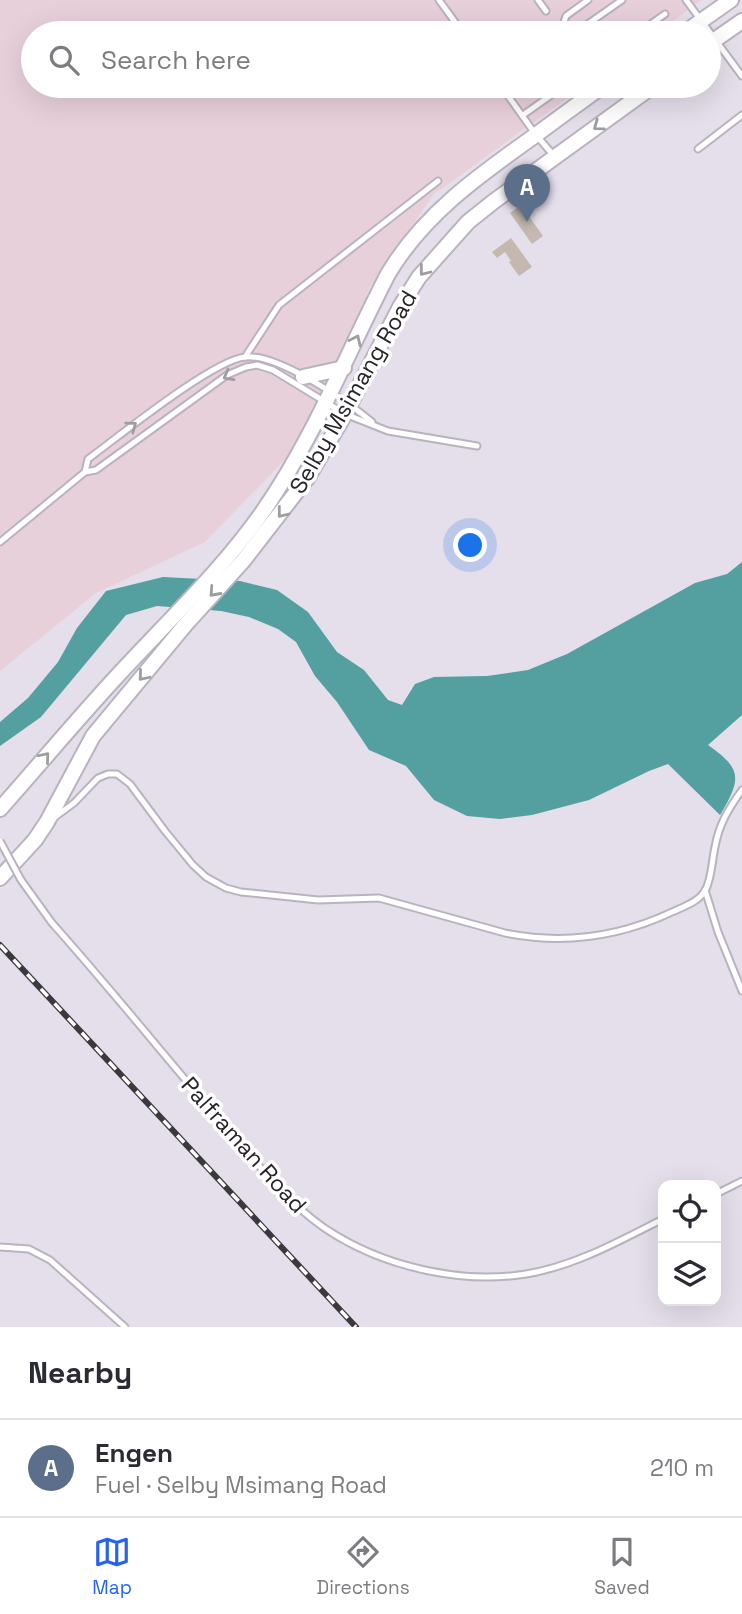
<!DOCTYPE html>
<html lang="en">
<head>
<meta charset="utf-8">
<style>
	:root { --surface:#fff; --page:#f2f2f3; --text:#2b2b33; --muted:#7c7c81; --line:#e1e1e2; --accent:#2563eb }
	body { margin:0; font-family:"Space Grotesk",sans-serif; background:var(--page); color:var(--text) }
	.controls { position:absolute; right:21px; bottom:21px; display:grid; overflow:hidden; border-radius:14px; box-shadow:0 7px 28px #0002 }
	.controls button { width:63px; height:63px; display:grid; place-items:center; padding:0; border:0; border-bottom:2px solid var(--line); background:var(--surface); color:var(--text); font:35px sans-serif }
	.you { position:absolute; left:471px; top:546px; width:24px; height:24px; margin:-18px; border:5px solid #fff; border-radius:50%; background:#1a73e8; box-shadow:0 0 0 10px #1a73e833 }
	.badge { display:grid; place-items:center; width:46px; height:46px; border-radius:50%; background:var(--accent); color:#fff; font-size:23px; font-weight:700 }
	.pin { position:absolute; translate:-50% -58px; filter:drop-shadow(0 2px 4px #0008) }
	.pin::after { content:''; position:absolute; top:37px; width:24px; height:21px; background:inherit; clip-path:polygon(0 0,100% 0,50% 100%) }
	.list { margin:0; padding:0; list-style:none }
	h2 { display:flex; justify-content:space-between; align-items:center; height:91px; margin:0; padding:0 28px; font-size:30px }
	h2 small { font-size:23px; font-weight:400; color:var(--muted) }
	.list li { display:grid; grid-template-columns:46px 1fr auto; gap:21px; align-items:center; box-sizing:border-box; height:98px; padding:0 28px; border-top:2px solid var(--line) }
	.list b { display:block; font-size:26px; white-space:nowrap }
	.list p { margin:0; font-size:23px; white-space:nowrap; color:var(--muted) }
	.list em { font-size:23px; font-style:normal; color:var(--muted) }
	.icon { flex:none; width:38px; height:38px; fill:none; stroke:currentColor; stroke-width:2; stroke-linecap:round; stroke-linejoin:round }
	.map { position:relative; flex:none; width:742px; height:1327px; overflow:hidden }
	.search { position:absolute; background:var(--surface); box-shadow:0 7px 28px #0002; left:21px; right:21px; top:21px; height:77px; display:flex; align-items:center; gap:18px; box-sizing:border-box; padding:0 24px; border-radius:38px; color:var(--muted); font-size:26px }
	.sheet { height:189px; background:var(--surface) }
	nav { display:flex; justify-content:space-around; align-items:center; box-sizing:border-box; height:98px; border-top:2px solid var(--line); background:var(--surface); font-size:19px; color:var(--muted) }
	nav a { display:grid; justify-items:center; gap:4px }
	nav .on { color:var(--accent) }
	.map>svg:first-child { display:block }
	.industrial { fill:#e8d0db }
	.water { fill:#549fa0 }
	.building { fill:#c4b8af }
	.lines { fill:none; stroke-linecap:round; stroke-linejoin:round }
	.service-casing { stroke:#b9b3bf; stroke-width:9 }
	.secondary-casing { stroke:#b9b3bf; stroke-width:18 }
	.service { stroke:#fff; stroke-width:5 }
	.secondary { stroke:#fff; stroke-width:14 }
	.rail-casing { stroke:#3b393e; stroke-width:6 }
	.rail { stroke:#fff; stroke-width:3.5; stroke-dasharray:10; stroke-linecap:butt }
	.service-bridge-casing { stroke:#b9b3bf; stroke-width:9; stroke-linecap:butt }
	.service-bridge { stroke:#fff; stroke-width:5 }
	.oneway { stroke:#9e9d9f }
	.labels { text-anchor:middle; stroke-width:7; stroke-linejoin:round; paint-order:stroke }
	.street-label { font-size:23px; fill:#272529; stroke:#fff }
</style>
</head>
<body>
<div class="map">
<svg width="742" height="1327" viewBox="0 0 742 1327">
	<rect width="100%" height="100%" fill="#e5deeb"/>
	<path class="industrial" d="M0 0H702L656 33H33V86H584L433 195 370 287 307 437 205 542 96 593 0 671Z"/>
	<path class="water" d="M742 562V715L708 745C742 769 742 778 720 815L668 764 649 771 589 800 532 815 500 819 467 816 434 800 406 766 369 750 337 702 315 676 296 642 278 629 249 617 221 611 157 606 126 615 41 717 0 746V722L28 698 58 662 77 628 106 591 163 577 240 581 277 590 308 612 337 652 364 670 388 700 402 705 415 684 434 677 487 676 528 670 567 654 695 583 727 574Z"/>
	<g class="building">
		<path d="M521 205 543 236 532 244 510 213Z"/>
		<path d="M511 238 532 267 519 276 509 262 511 261 505 252 497 258 492 252Z"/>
	</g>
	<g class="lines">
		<defs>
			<g id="service">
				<path d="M439 0 463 33"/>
				<path d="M538 0 546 11"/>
				<path d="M686 0 742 76"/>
				<path d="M565 33 562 28 566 16 588 0"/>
				<path d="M575 33 622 0"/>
				<path d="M638 33 665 14"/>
				<path d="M501 86 536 135 555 157"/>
				<path d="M523 115 564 86"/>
				<path d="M698 149 742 115"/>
				<path d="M245 357 279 305 438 181"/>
				<path d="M85 472 88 459C118 437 213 360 245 357 277 353 347 401 372 422"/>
				<path d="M0 542 85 472 96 470 227 375 246 367 257 365 273 370 345 414 388 431 477 446"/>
				<path d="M55 817 74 803 98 778 108 774H117L130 784 165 831 193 865 206 877 226 888 241 892 318 900 379 898 505 933C564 945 619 937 672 912 685 906 699 902 706 889 712 876 712 860 715 847 719 824 729 808 742 790"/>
				<path d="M21 880 52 923C111 989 166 1058 224 1125 258 1164 292 1210 337 1236 391 1268 463 1284 526 1274 575 1266 619 1241 663 1219"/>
				<path d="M705 890 718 932 742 991"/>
				<path d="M716 1194 742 1181"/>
				<path d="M0 1247 29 1249 50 1260 125 1327"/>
			</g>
			<g id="secondary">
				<path d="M684 33 731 0"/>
				<path d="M709 44 742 21"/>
				<path d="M303 377 344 368"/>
				<path d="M0 809C40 764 79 717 120 673 169 620 223 569 264 510 315 436 347 353 388 274 423 215 478 176 533 137 556 120 579 103 603 86"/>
				<path d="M0 878 35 840 47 822 93 736 186 624 243 561 308 477 345 414 400 307 419 277 468 222 493 202 653 86"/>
			</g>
		</defs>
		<use href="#service" class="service-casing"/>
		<use href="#secondary" class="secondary-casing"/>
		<use href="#service" class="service"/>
		<use href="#secondary" class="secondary"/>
		<defs>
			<path id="rail" d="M0 945 356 1327"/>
		</defs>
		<use href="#rail" class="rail-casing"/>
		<use href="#rail" class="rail"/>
		<defs>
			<path id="service-bridge" d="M0 841 21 880"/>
		</defs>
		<use href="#service-bridge" class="service-bridge-casing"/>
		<use href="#service-bridge" class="service-bridge"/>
	</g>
	<defs><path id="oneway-chevron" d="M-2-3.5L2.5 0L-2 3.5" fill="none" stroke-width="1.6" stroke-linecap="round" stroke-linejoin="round" transform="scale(1.75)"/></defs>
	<g class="oneway">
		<use href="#oneway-chevron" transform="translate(598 126) rotate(144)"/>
		<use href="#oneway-chevron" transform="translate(424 271) rotate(128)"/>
		<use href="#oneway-chevron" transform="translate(356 340) rotate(-65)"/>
		<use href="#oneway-chevron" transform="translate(228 376) rotate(150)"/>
		<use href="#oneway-chevron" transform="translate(132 426) rotate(-36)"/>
		<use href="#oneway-chevron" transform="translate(282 513) rotate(128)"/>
		<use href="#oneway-chevron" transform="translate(214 592) rotate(132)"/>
		<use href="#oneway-chevron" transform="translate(143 676) rotate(130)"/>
		<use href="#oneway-chevron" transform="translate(45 757) rotate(-50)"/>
	</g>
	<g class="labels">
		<g class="street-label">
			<text transform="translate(353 392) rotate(-60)" y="8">Selby Msimang Road</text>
			<text transform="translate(244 1145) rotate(48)" y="8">Palframan Road</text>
		</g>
	</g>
</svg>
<div class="controls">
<button><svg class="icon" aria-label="locate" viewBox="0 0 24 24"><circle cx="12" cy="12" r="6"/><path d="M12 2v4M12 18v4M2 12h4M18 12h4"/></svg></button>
<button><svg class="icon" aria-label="layers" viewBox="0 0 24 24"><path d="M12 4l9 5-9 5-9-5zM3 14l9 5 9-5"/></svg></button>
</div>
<div class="you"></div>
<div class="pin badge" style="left:527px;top:222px;background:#5c6f8a">A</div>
<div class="search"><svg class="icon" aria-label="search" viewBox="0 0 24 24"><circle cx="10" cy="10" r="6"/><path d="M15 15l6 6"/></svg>Search here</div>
</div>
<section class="sheet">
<h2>Nearby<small></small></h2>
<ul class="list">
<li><span class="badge" style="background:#5c6f8a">A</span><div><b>Engen</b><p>Fuel · Selby Msimang Road</p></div><em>210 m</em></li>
</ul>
</section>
<nav>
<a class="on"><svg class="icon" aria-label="map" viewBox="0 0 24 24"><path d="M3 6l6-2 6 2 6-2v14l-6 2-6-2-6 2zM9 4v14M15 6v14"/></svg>Map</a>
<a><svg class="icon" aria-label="directions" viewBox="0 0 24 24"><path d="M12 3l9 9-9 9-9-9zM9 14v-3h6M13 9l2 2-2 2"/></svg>Directions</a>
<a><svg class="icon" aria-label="saved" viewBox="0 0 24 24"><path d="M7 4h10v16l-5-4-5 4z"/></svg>Saved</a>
</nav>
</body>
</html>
